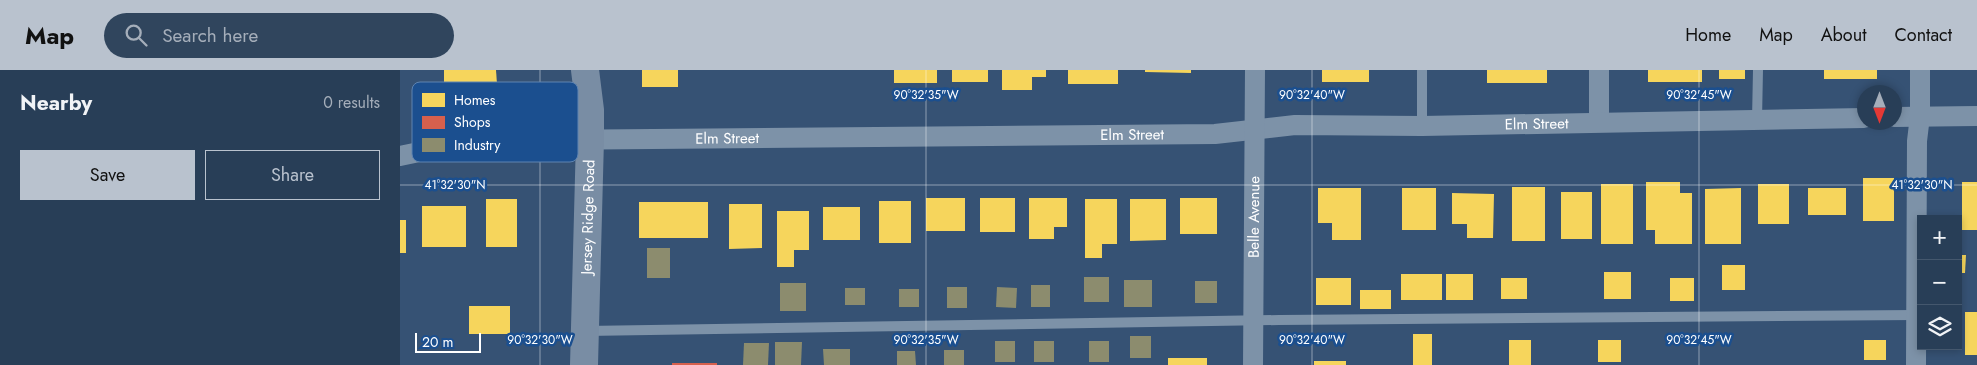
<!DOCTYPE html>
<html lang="en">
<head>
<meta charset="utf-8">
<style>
	:root { --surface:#283e57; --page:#30455d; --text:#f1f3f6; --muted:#a5aeba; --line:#44576d; --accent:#b9c2ce }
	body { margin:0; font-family:Jost,sans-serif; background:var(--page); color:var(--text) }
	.controls { position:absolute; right:15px; bottom:15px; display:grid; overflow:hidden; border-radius:0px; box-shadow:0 2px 8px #0003 }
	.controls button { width:45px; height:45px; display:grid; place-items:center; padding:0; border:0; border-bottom:1px solid var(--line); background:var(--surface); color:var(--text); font:25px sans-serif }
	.compass { position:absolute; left:1457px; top:15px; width:45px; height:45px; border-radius:50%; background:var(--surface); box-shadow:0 2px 8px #0003; rotate:180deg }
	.scale { position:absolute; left:15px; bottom:12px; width:66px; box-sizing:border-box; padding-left:5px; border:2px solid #fff; border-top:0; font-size:14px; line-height:18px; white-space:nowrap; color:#fff; -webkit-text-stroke:4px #1b4f8f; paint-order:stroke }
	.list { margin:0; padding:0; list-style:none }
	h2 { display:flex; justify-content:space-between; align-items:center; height:65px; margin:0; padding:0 20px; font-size:21px }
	h2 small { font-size:16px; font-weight:400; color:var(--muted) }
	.actions { display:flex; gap:10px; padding:15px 20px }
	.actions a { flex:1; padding:11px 0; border:1px solid var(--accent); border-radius:0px; text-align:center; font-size:18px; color:var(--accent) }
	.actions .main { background:var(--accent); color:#111 }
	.icon { flex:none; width:28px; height:28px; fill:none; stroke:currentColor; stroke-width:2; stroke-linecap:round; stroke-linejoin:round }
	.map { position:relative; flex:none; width:1577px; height:295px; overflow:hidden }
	header { display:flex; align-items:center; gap:30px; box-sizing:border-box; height:70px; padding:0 25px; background:var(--accent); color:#111 }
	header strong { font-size:24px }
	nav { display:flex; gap:28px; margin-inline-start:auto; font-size:18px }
	.search { width:350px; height:45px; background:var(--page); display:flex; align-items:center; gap:12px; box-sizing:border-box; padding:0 18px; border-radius:28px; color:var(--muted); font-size:19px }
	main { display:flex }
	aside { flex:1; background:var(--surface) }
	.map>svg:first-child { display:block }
	.homes { fill:#f6d55c }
	.shops { fill:#d6604d }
	.industry { fill:#8c8c6e }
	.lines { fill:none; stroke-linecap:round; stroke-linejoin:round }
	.lane { stroke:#7d92a8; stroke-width:10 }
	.street { stroke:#7d92a8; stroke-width:20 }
	.secondary { stroke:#798da4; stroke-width:28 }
	.ticks { fill:none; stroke:#fff; stroke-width:1; stroke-opacity:0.45 }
	.labels { text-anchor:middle; stroke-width:5; stroke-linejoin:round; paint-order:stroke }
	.street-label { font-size:15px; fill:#fff; stroke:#1b4f8f }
	.key { fill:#1b4f8f; stroke:#5f84b1; stroke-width:1 }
	.key-label { font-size:14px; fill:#fff }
	.ticks-label { font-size:12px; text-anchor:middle; fill:#fff; stroke:#1b4f8f; stroke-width:5; stroke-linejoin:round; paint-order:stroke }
</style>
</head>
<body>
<header>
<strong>Map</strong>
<div class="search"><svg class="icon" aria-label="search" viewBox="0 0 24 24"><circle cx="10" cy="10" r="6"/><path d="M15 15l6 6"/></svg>Search here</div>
<nav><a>Home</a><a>Map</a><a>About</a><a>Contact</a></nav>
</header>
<main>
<aside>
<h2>Nearby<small>0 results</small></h2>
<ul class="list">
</ul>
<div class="actions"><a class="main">Save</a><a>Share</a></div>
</aside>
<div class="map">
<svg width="1577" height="295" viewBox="0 0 1577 295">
	<rect width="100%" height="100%" fill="#365274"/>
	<g class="homes">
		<path d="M44 0H96L97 14 44 17Z"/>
		<rect x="242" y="0" width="36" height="17"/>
		<rect x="494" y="0" width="43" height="13"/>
		<rect x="552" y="0" width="36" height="12"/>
		<path d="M602 0H646V7H632V20H602Z"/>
		<rect x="668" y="0" width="50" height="14"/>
		<path d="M745 0H791V3L745 2Z"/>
		<rect x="922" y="0" width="47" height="12"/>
		<rect x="1087" y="0" width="60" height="13"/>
		<rect x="1248" y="0" width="54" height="12"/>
		<rect x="1319" y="0" width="26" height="9"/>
		<rect x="1424" y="0" width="53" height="9"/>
		<rect x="1463" y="108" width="31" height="43"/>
		<path d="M1246 112H1280V123H1292V174H1255V160H1246Z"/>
		<rect x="1562" y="112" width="15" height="48"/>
		<rect x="1201" y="114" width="32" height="60"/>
		<rect x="1358" y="114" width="31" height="40"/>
		<rect x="1112" y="117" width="33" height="54"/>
		<path d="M918 118H961V170H932V153H918Z"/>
		<rect x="1002" y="118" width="34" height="42"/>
		<path d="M1341 118V174H1305V119Z"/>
		<rect x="1408" y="118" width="38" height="27"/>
		<rect x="1161" y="122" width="31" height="47"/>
		<path d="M1052 123 1094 124 1093 168H1067V154H1052Z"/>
		<rect x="526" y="128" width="39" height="33"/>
		<rect x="580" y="128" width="35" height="34"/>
		<path d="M629 128H667V157H654V169H629Z"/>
		<rect x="780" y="128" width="37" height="36"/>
		<rect x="86" y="129" width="31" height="48"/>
		<path d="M685 129H717V174H702V188H685Z"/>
		<path d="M730 129H766V170L730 171Z"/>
		<rect x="479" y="131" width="32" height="42"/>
		<rect x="239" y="132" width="69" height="36"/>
		<path d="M329 134H362V178L329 179Z"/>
		<rect x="22" y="136" width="44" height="41"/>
		<rect x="423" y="137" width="37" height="33"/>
		<path d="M377 141H409V180H394V197H377Z"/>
		<rect x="0" y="150" width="6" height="33"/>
		<path d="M1558 185H1566L1565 203H1558Z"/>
		<rect x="1322" y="195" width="23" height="25"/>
		<rect x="1204" y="202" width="27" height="27"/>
		<rect x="1001" y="204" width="41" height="26"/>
		<rect x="1046" y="204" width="27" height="26"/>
		<rect x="916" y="208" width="35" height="27"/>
		<rect x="1101" y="208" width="26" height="21"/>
		<rect x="1270" y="208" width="24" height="23"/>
		<rect x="960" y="220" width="31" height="19"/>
		<rect x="69" y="236" width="41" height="28"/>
		<rect x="1565" y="242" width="12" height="43"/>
		<rect x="1013" y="264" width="19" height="31"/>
		<rect x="1109" y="270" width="22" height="25"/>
		<rect x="1198" y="270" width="23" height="22"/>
		<rect x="1464" y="270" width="22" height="20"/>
		<rect x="768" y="288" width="39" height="7"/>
		<rect x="914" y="291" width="32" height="4"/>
	</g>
	<rect class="shops" x="272" y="293" width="45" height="2"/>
	<g class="industry">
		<rect x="247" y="178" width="23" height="30"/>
		<rect x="684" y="207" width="25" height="25"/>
		<rect x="724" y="210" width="28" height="27"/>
		<rect x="795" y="211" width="22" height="22"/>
		<rect x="380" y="213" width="26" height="28"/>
		<rect x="631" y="215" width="19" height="22"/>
		<rect x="547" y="217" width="20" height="21"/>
		<path d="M597 217 617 218 616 238 596 237Z"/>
		<rect x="445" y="218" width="20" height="17"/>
		<rect x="499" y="219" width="20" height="18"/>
		<rect x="730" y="266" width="21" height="22"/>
		<rect x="595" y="271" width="20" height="21"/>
		<rect x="634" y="271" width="20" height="21"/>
		<rect x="689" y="271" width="20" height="21"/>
		<path d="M375 272H402L401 295H375Z"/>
		<path d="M344 273H369L368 295H343Z"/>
		<path d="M423 279H450V295H424Z"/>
		<rect x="544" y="280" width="20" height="15"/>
		<path d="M497 281H515L516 295H497Z"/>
	</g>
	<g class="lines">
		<g class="lane">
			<path d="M1357 50 1358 0"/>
			<path d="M1022 56V0"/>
			<path d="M185 261 879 250 1516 245"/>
		</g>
		<g class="street">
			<path d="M1494 47 1577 46"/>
			<path d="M1199 51V0"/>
			<path id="s1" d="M0 86 72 71 104 67 142 70 815 64 895 55 1022 56 1464 48"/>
			<path id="s2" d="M853 295 855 0"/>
			<path d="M1516 295 1517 71 1520 46V0"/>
		</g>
		<path class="secondary" id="s3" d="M184 295 190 69V40L185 0"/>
	</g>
	<path class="ticks" d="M140 0V295M526 0V295M912 0V295M1299 0V295M0 115H1577"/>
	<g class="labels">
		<g class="street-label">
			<text dy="5" stroke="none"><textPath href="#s1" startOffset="1139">Elm Street</textPath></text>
			<text dy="5" stroke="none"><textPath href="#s1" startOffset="734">Elm Street</textPath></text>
			<text dy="5" stroke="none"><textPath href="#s1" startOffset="329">Elm Street</textPath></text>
			<text dy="5" stroke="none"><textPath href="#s3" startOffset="148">Jersey Ridge Road</textPath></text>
			<text dy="5" stroke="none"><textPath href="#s2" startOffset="148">Belle Avenue</textPath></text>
		</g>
	</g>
	<rect x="12" y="12" width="166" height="80" rx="8" class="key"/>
	<rect x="22" y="23" width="23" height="14" fill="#f6d55c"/>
	<rect x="22" y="46" width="23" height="13" fill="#d6604d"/>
	<rect x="22" y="68" width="23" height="14" fill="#8c8c6e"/>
	<g class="key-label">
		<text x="54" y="35">Homes</text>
		<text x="54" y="57">Shops</text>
		<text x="54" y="80">Industry</text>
	</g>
	<g class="ticks-label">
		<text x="526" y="29">90°32'35"W</text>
		<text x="912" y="29">90°32'40"W</text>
		<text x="1299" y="29">90°32'45"W</text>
		<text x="1522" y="119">41°32'30"N</text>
		<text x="55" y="119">41°32'30"N</text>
		<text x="140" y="274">90°32'30"W</text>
		<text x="526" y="274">90°32'35"W</text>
		<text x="912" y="274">90°32'40"W</text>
		<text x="1299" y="274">90°32'45"W</text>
	</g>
</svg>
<div class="controls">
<button>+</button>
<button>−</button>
<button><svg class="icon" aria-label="layers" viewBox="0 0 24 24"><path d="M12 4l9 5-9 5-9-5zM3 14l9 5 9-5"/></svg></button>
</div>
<svg class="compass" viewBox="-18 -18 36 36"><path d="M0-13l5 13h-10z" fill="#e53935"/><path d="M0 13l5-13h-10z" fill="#a5aeba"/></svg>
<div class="scale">20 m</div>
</div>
</main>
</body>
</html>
